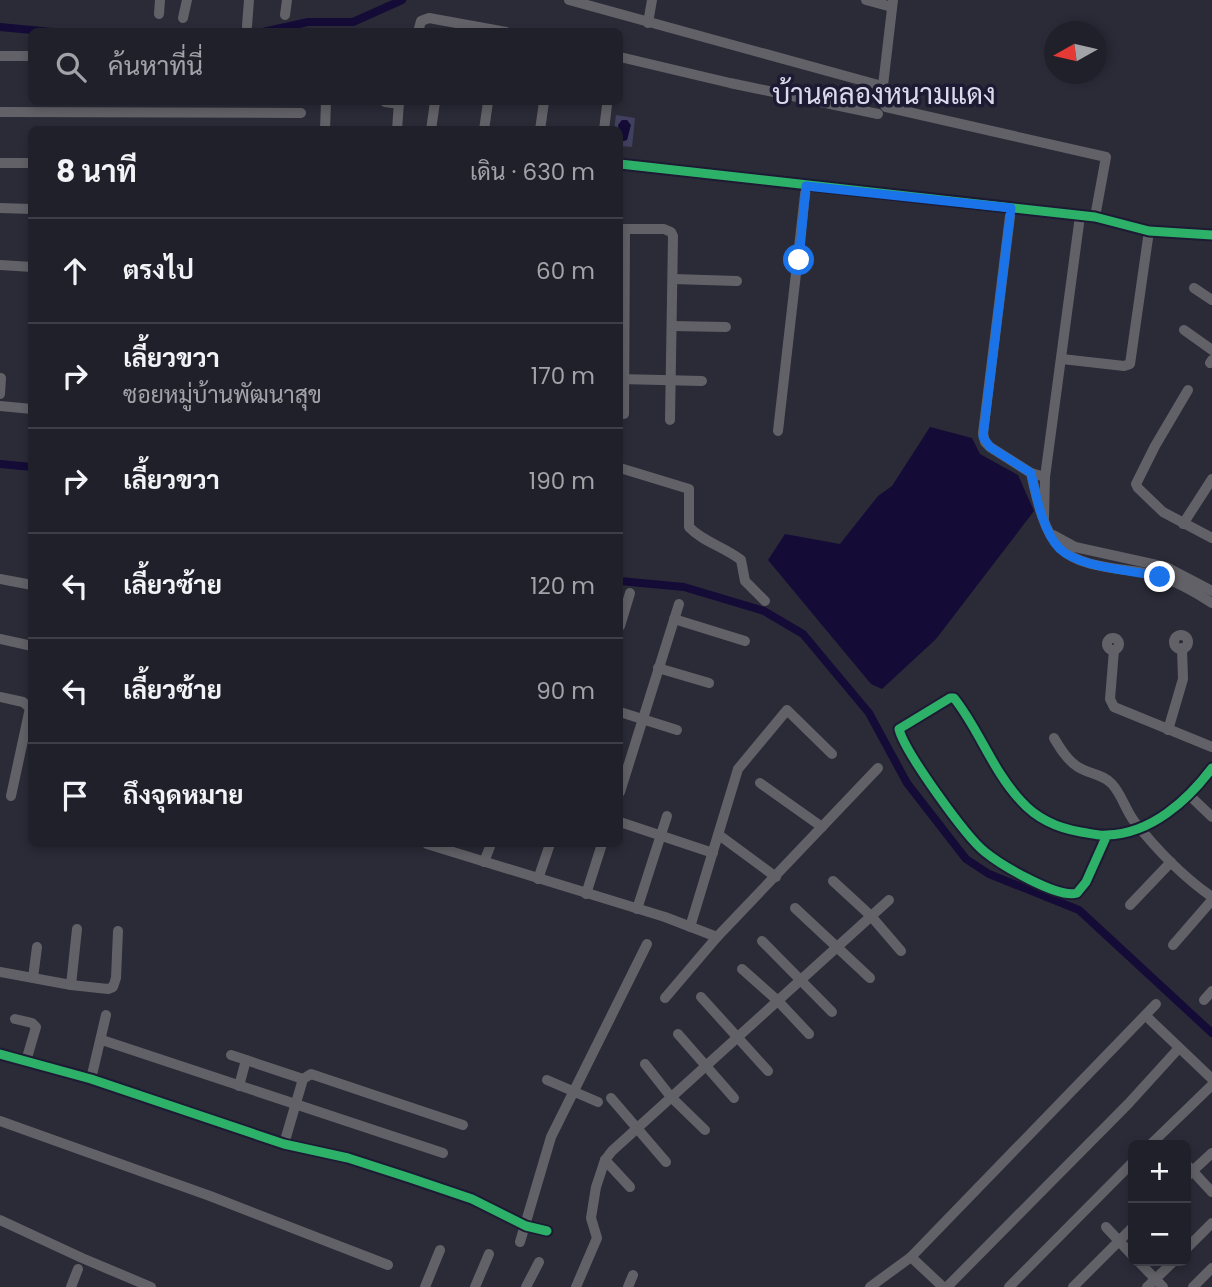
<!DOCTYPE html>
<html lang="th">
<head>
<meta charset="utf-8">
<style>
	:root { --surface:#20202a; --page:#2d2d36; --text:#f1f3f6; --muted:#a2a3a8; --line:#3d3e47 }
	body { margin:0; font-family:Poppins,Sarabun,sans-serif; background:var(--page); color:var(--text) }
	.controls { position:absolute; right:21px; bottom:21px; display:grid; overflow:hidden; border-radius:10px; box-shadow:0 4px 10px #0003 }
	.controls button { width:63px; height:63px; display:grid; place-items:center; padding:0; border:0; border-bottom:2px solid var(--line); background:var(--surface); color:var(--text); font:35px sans-serif }
	.compass { position:absolute; left:1044px; top:21px; width:63px; height:63px; border-radius:50%; background:var(--surface); box-shadow:0 4px 10px #0003; rotate:262deg }
	.stop { position:absolute; width:21px; height:21px; margin:-16px; border:5px solid #1a73e8; border-radius:50%; background:#fff }
	.stop.end { background:#1a73e8; border-color:#fff; box-shadow:0 2px 7px #0008 }
	.list { margin:0; padding:0; list-style:none }
	h2 { display:flex; justify-content:space-between; align-items:center; height:91px; margin:0; padding:0 28px; font-size:30px }
	h2 small { font-size:23px; font-weight:400; color:var(--muted) }
	.list li { display:grid; grid-template-columns:46px 1fr auto; gap:21px; align-items:center; box-sizing:border-box; height:105px; padding:0 28px; border-top:2px solid var(--line) }
	.list b { display:block; font-size:26px; white-space:nowrap }
	.list p { margin:0; font-size:23px; white-space:nowrap; color:var(--muted) }
	.list em { font-size:23px; font-style:normal; color:var(--muted) }
	.icon { flex:none; width:38px; height:38px; fill:none; stroke:currentColor; stroke-width:2; stroke-linecap:round; stroke-linejoin:round }
	.map { position:relative; flex:none; width:1212px; height:1287px; overflow:hidden }
	.search { position:absolute; background:var(--surface); box-shadow:0 4px 10px #0003; left:28px; top:28px; width:595px; height:77px; display:flex; align-items:center; gap:18px; box-sizing:border-box; padding:0 24px; border-radius:10px; color:var(--muted); font-size:26px }
	.panel { position:absolute; background:var(--surface); box-shadow:0 4px 10px #0003; left:28px; top:126px; width:595px; height:721px; border-radius:10px }
	.map>svg:first-child { display:block }
	.green { fill:#41405f }
	.water { fill:#140b37 }
	.lines { fill:none; stroke-linecap:round; stroke-linejoin:round }
	.canal { stroke:#140b37; stroke-width:8 }
	.minor { stroke:#616167; stroke-width:10 }
	.cycleway-casing { stroke:#1d1b34; stroke-width:13 }
	.cycleway { stroke:#2db169; stroke-width:9 }
	.route { stroke:#1a73e8; stroke-width:9 }
	.labels { text-anchor:middle; stroke-width:7; stroke-linejoin:round; paint-order:stroke }
	.quarter-label { font-size:28px; fill:#dadaeb; stroke:#1d1b34 }
</style>
</head>
<body>
<div class="map">
<svg width="1212" height="1287" viewBox="0 0 1212 1287">
	<rect width="100%" height="100%" fill="#2b2b38"/>
	<path class="green" d="M616 115 635 118 632 147 620 146V130H614Z"/>
	<g class="water">
		<path d="M622 120H627L631 125 627 140 620 142 618 125Z"/>
		<path d="M930 427 972 438 980 454 1018 475 1034 511 936 639 882 689 871 684 768 560 785 534 840 544 878 496 892 486Z"/>
	</g>
	<g class="lines">
		<g class="canal">
			<path d="M0 27 52 32"/>
			<path d="M263 32 308 22H353L402 0"/>
			<path d="M0 464 32 467"/>
			<path d="M620 581 684 587 764 611 803 634 869 713 907 783 966 859 989 874 1079 910 1212 1033"/>
		</g>
		<g class="minor">
			<path d="M569 0 882 86"/>
			<path d="M866 0 892 7"/>
			<path d="M893 0 882 94 881 99 886 107 1106 157 1095 217"/>
			<path d="M159 14 160 0"/>
			<path d="M285 15 287 0"/>
			<path d="M183 18 187 0"/>
			<path d="M648 23 652 0"/>
			<path d="M247 26 249 0"/>
			<path d="M418 32 421 21 429 18 506 32"/>
			<path d="M0 56H32"/>
			<path d="M620 57 730 83 878 114"/>
			<path d="M385 102 399 104"/>
			<path d="M0 112 301 113"/>
			<path d="M325 130 326 102"/>
			<path d="M397 130 399 102"/>
			<path d="M431 130 435 102"/>
			<path d="M484 130 488 102"/>
			<path d="M540 130 544 102"/>
			<path d="M604 130 607 105"/>
			<path d="M0 163H32"/>
			<path d="M620 164 1095 217 1149 231 1212 235"/>
			<path d="M0 208 32 209"/>
			<path d="M1011 208 983 433 985 442 990 447 1031 473 1045 477 1044 518"/>
			<path d="M620 229H664L671 232 673 236 670 420"/>
			<path d="M0 265 32 267"/>
			<path d="M673 279 737 281"/>
			<path d="M1194 288 1212 300"/>
			<path d="M672 326 726 327"/>
			<path d="M1184 330 1212 350"/>
			<path d="M1062 359 1124 366 1130 364 1149 231"/>
			<path d="M1210 363 1212 360"/>
			<path d="M620 379 702 381"/>
			<path d="M1188 390 1155 446 1136 484 1138 488 1163 512 1212 538"/>
			<path d="M0 394 1 378"/>
			<path d="M0 406 32 409"/>
			<path d="M624 414 625 229"/>
			<path d="M778 431 806 186"/>
			<path d="M620 468 689 489V527C703 542 725 547 741 560L745 581 765 601"/>
			<path d="M1031 473C1036 495 1043 532 1060 548 1084 571 1128 567 1159 576 1178 582 1195 592 1212 603"/>
			<path d="M1045 477 1080 216"/>
			<path d="M1183 524 1212 479"/>
			<path d="M1053 535 1075 547 1166 567 1212 591"/>
			<path d="M0 579 32 585"/>
			<path d="M674 619 745 641"/>
			<path d="M620 626 630 593"/>
			<circle cx="1181" cy="642" r="7"/>
			<circle cx="1113" cy="644" r="6"/>
			<path d="M0 639 32 646"/>
			<path d="M1114 650 1110 699 1114 707 1212 747"/>
			<path d="M658 668 709 683"/>
			<path d="M0 697 23 702 30 708 11 796"/>
			<path d="M620 712 677 730"/>
			<path d="M1168 730 1183 679 1182 648"/>
			<path d="M1054 738C1060 748 1067 760 1078 767 1089 774 1103 774 1112 784 1122 795 1125 809 1134 821 1157 850 1182 876 1212 897"/>
			<path d="M760 783 822 827"/>
			<path d="M620 792 679 604"/>
			<path d="M1189 795 1212 817"/>
			<path d="M620 822 713 853"/>
			<path d="M719 835 776 877"/>
			<path d="M1107 835 1086 882 1077 893C1058 899 1001 865 985 852 966 837 904 751 899 729L950 698H954C979 729 992 770 1021 801 1037 819 1057 828 1081 832 1089 833 1099 836 1107 835 1151 834 1188 800 1212 768"/>
			<path d="M427 844 665 917 717 937"/>
			<path d="M484 862 491 844"/>
			<path d="M538 879 550 844"/>
			<path d="M833 881 871 916 901 951"/>
			<path d="M586 894 602 844"/>
			<path d="M1130 905 1171 862"/>
			<path d="M795 908 870 978"/>
			<path d="M637 909 667 816"/>
			<path d="M690 927 738 769 787 710 832 754"/>
			<path d="M762 941 832 1012"/>
			<path d="M1173 945 1212 900"/>
			<path d="M742 969 778 1001 809 1034"/>
			<path d="M0 972 71 985 108 989 113 987 116 978 118 931"/>
			<path d="M33 978 37 947"/>
			<path d="M71 985 77 929"/>
			<path d="M701 997 768 1071"/>
			<path d="M665 998 717 937 878 768"/>
			<path d="M1204 1000 1212 991"/>
			<path d="M1146 1016 1212 1079"/>
			<path d="M15 1019 32 1023 36 1027 26 1061"/>
			<path d="M678 1034 734 1098"/>
			<path d="M102 1040 443 1153"/>
			<path d="M0 1054 91 1079 284 1144 348 1158 410 1178 472 1199 526 1226 547 1231"/>
			<path d="M231 1055 303 1079"/>
			<path d="M645 1064 671 1097 705 1130"/>
			<path d="M91 1079 106 1015"/>
			<path d="M547 1080 598 1102"/>
			<path d="M239 1086 246 1060"/>
			<path d="M611 1098 666 1162"/>
			<path d="M0 1121 210 1196 388 1265"/>
			<path d="M284 1144 303 1079 311 1074 463 1125"/>
			<path d="M1150 1145 1212 1085"/>
			<path d="M605 1160 630 1187"/>
			<path d="M1186 1164 1212 1192"/>
			<path d="M1186 1177 1212 1153"/>
			<path d="M0 1220 82 1258 151 1287"/>
			<path d="M1106 1227 1133 1256"/>
			<path d="M520 1242 551 1137 647 944"/>
			<path d="M1186 1249 1212 1223"/>
			<path d="M911 1257 943 1287"/>
			<path d="M1138 1261 1163 1287"/>
			<path d="M71 1287 78 1269"/>
			<path d="M425 1287 440 1250"/>
			<path d="M475 1287 489 1254"/>
			<path d="M526 1287 539 1262"/>
			<path d="M576 1287 597 1238 591 1218 596 1187 605 1160 612 1151 889 900"/>
			<path d="M628 1287 633 1275"/>
			<path d="M870 1287 911 1257 1156 1004"/>
			<path d="M947 1287 1129 1103 1179 1048"/>
			<path d="M1009 1287 1133 1162"/>
			<path d="M1073 1287 1133 1227"/>
			<path d="M1147 1287 1174 1261"/>
			<path d="M1193 1287 1212 1268"/>
		</g>
		<defs>
			<g id="cycleway">
				<path d="M620 164 1095 217 1149 231 1212 235"/>
				<path d="M1107 835 1086 882 1077 893C1058 899 1001 865 985 852 966 837 904 751 899 729L950 698H954C979 729 992 770 1021 801 1037 819 1057 828 1081 832 1089 833 1099 836 1107 835 1151 834 1188 800 1212 768"/>
				<path d="M0 1054 91 1079 284 1144 348 1158 410 1178 472 1199 526 1226 547 1231"/>
			</g>
		</defs>
		<use href="#cycleway" class="cycleway-casing"/>
		<use href="#cycleway" class="cycleway"/>
	</g>
	<g class="lines">
		<path class="route" d="M799 260 806 186 1011 208 983 437 990 447 1031 473C1036 495 1043 532 1060 549 1082 569 1131 569 1160 577"/>
	</g>
	<g class="labels">
		<g class="quarter-label">
			<text x="884" y="104">บ้านคลองหนามแดง</text>
		</g>
	</g>
</svg>
<div class="controls">
<button>+</button>
<button>−</button>
</div>
<svg class="compass" viewBox="-18 -18 36 36"><path d="M0-13l5 13h-10z" fill="#e53935"/><path d="M0 13l5-13h-10z" fill="#a2a3a8"/></svg>
<div class="stop" style="left:799px;top:260px"></div>
<div class="stop end" style="left:1160px;top:577px"></div>
<div class="search"><svg class="icon" aria-label="search" viewBox="0 0 24 24"><circle cx="10" cy="10" r="6"/><path d="M15 15l6 6"/></svg>ค้นหาที่นี่</div>
<section class="panel">
<h2>8 นาที<small>เดิน · 630 m</small></h2>
<ul class="list">
<li><svg class="icon" aria-label="ahead" viewBox="0 0 24 24"><path d="M12 20V5M6 11l6-6 6 6"/></svg><div><b>ตรงไป</b></div><em>60 m</em></li>
<li><svg class="icon" aria-label="right" viewBox="0 0 24 24"><path d="M7 20v-9h11M14 6l5 5-5 5"/></svg><div><b>เลี้ยวขวา</b><p>ซอยหมู่บ้านพัฒนาสุข</p></div><em>170 m</em></li>
<li><svg class="icon" aria-label="right" viewBox="0 0 24 24"><path d="M7 20v-9h11M14 6l5 5-5 5"/></svg><div><b>เลี้ยวขวา</b></div><em>190 m</em></li>
<li><svg class="icon" aria-label="left" viewBox="0 0 24 24"><path d="M17 20v-9H6M10 6l-5 5 5 5"/></svg><div><b>เลี้ยวซ้าย</b></div><em>120 m</em></li>
<li><svg class="icon" aria-label="left" viewBox="0 0 24 24"><path d="M17 20v-9H6M10 6l-5 5 5 5"/></svg><div><b>เลี้ยวซ้าย</b></div><em>90 m</em></li>
<li><svg class="icon" aria-label="arrive" viewBox="0 0 24 24"><path d="M6 21V4h12l-3 4 3 4H6"/></svg><div><b>ถึงจุดหมาย</b></div></li>
</ul>
</section>
</div>
</body>
</html>
